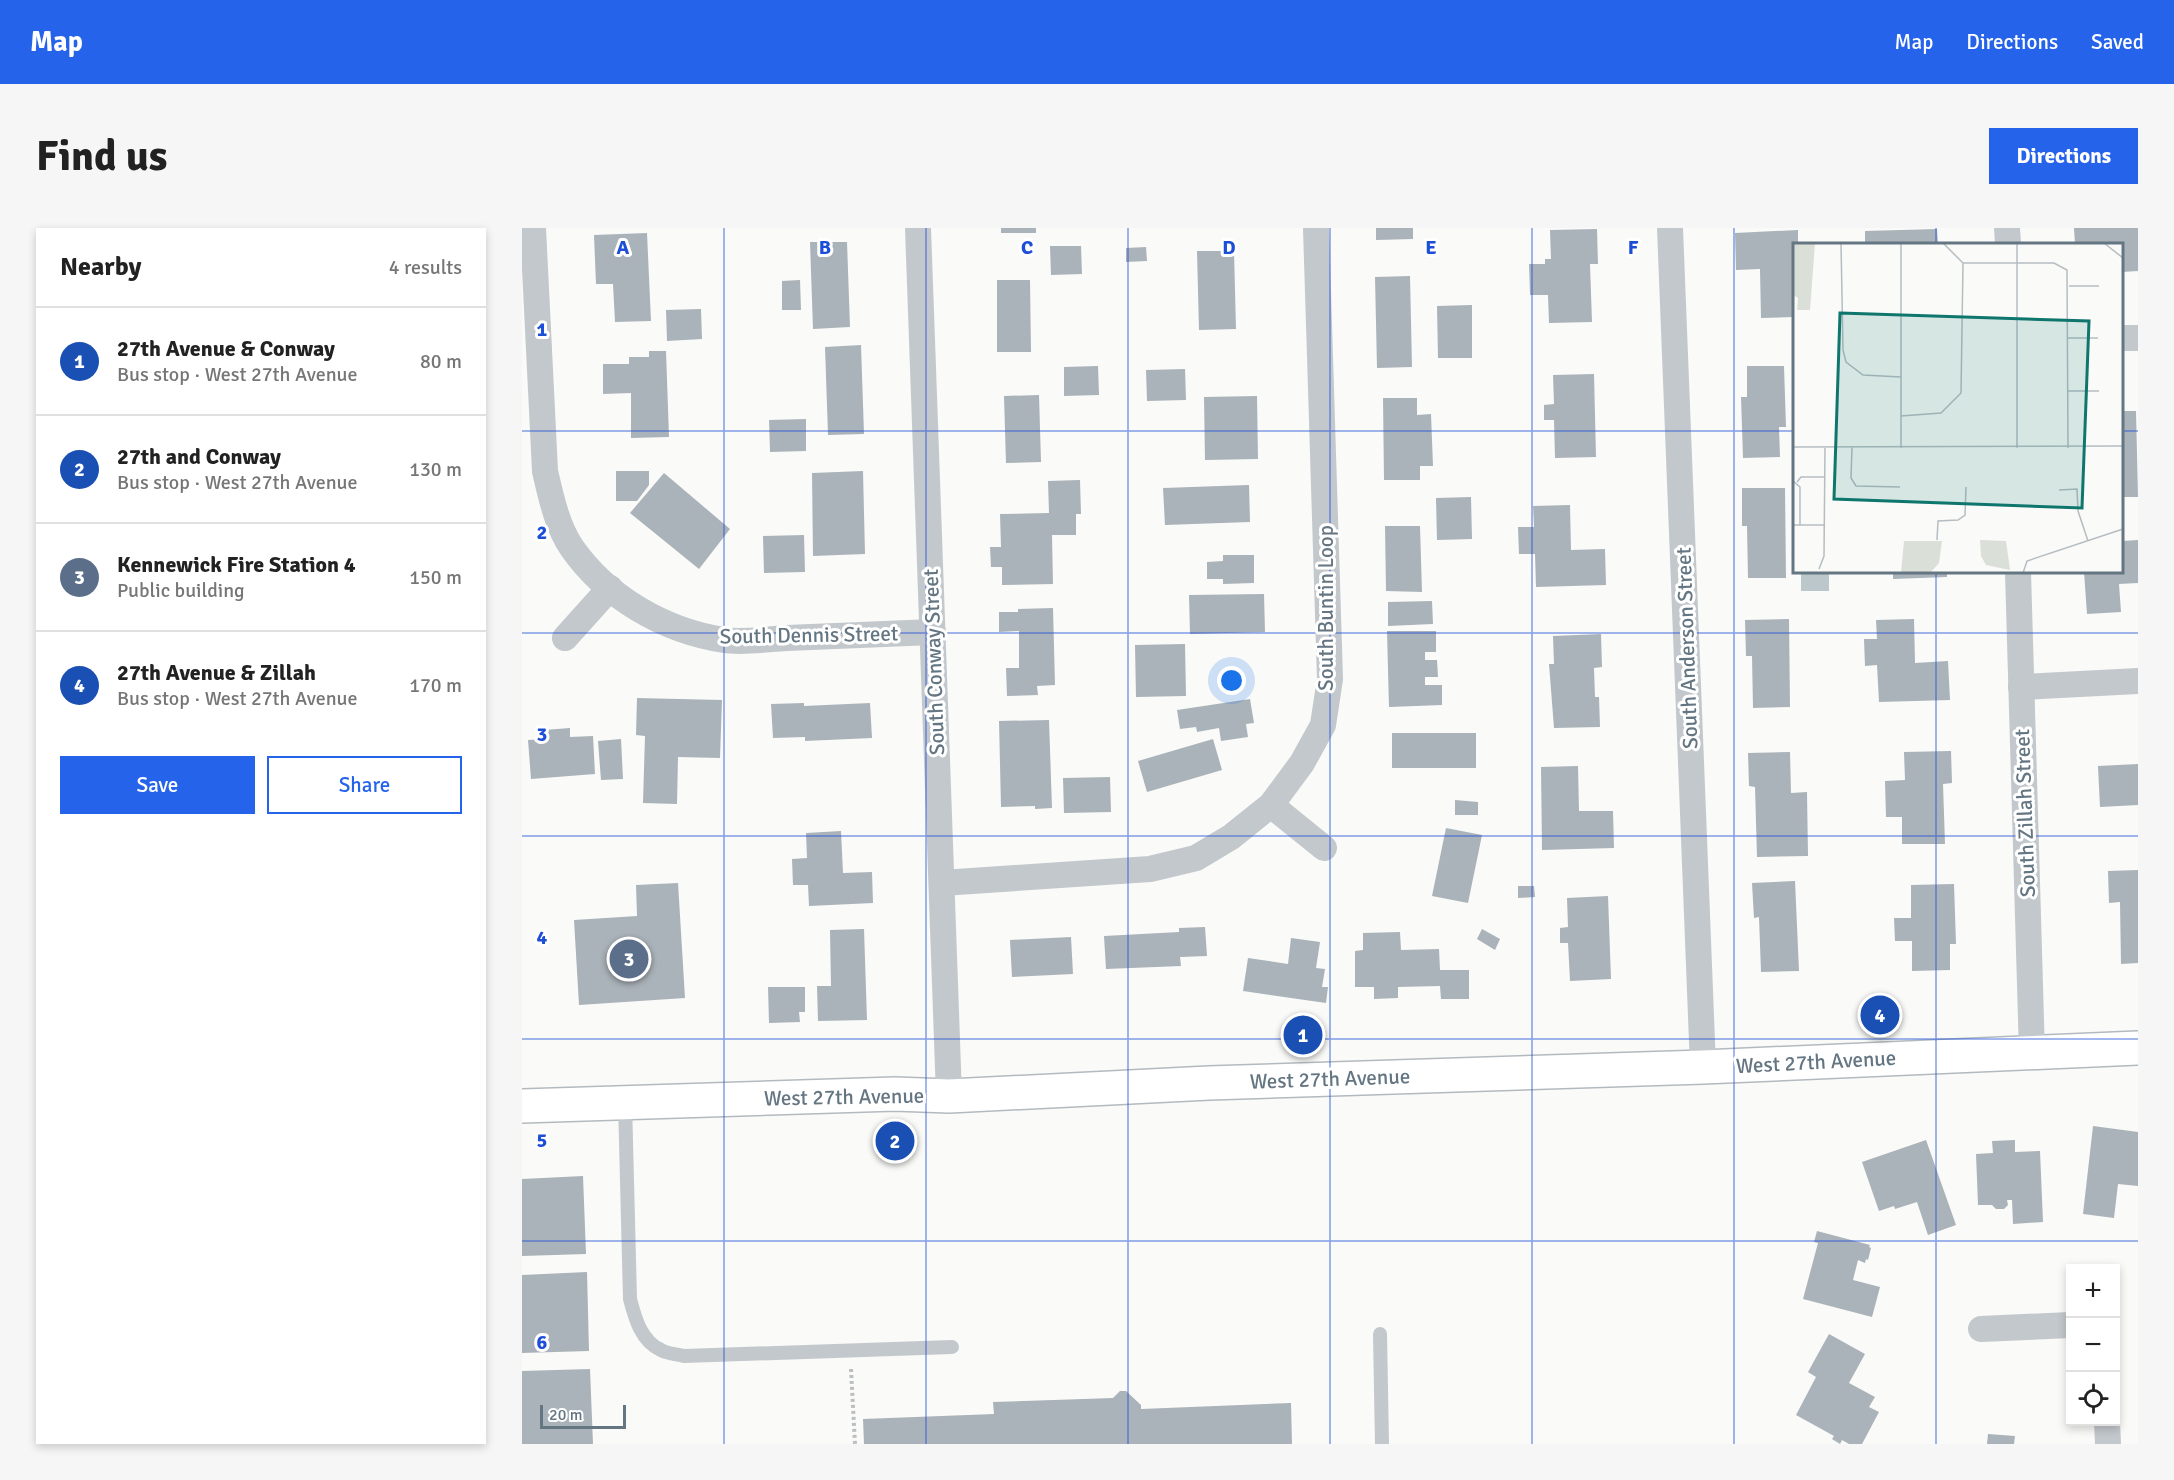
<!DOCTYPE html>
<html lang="en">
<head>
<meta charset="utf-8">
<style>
	:root { --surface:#fff; --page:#f6f6f6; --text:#222; --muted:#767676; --line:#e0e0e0; --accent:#2563eb }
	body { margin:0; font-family:Signika,sans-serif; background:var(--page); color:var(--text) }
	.controls { position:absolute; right:18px; bottom:18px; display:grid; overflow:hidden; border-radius:0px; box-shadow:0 3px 9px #0003 }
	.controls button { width:54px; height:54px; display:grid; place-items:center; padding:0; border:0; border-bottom:2px solid var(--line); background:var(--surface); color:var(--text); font:30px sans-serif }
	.scale { position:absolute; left:18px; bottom:15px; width:86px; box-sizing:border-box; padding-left:6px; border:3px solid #657683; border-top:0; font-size:16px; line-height:21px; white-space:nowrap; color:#657683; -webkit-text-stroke:4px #fff; paint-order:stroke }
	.you { position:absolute; left:710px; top:453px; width:21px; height:21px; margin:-15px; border:4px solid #fff; border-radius:50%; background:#1a73e8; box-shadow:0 0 0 9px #1a73e833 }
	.badge { display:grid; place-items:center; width:39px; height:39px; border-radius:50%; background:var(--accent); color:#fff; font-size:20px; font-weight:700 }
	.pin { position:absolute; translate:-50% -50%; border:3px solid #fff; box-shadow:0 2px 6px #0006 }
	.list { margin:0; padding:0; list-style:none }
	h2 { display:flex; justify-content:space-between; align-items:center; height:78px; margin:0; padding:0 24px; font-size:26px }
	h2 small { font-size:20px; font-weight:400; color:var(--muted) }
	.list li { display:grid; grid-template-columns:39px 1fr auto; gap:18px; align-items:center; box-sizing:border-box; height:108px; padding:0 24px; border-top:2px solid var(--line) }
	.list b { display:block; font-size:22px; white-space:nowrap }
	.list p { margin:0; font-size:20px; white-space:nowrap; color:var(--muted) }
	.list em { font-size:20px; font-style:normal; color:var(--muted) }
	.actions { display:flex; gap:12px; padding:18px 24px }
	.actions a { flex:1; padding:14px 0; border:2px solid var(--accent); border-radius:0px; text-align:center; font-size:21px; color:var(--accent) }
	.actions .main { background:var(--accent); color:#fff }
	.icon { flex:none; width:33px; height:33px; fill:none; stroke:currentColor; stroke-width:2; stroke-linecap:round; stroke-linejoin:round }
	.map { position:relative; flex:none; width:1616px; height:1216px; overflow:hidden; border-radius:0px }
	header { display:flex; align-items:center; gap:36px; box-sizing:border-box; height:84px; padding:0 30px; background:var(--accent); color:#fff }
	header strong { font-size:28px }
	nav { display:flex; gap:33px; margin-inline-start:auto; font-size:21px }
	.intro { display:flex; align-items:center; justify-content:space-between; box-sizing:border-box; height:144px; padding:0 36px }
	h1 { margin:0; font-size:42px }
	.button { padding:15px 27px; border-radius:0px; background:var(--accent); color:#fff; font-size:21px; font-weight:700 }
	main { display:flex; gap:36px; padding:0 36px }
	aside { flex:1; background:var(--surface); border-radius:0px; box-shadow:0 3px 9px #0003 }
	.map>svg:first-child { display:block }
	.water { fill:#bbc7cb }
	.building { fill:#aab3b9 }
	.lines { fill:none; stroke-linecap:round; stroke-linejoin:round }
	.secondary-casing { stroke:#b3babf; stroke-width:36 }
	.path { stroke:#bbbfc2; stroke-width:4; stroke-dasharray:3 3; stroke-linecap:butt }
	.service { stroke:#c3c8cc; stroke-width:14 }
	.minor { stroke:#c3c8cc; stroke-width:26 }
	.secondary { stroke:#fff; stroke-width:33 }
	.grid { fill:none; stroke:#1d4ed8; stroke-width:1.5; stroke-opacity:0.55 }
	.labels { text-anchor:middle; stroke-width:6; stroke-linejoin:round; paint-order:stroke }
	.street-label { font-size:21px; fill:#657683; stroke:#fff }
	.inset-road { fill:none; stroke:#b5bdc2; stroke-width:1.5 }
	.view { fill:#0f766e; fill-opacity:0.15; stroke:#0f766e; stroke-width:3 }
	.inset-edge { fill:none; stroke:#657683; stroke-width:3 }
	.grid-label { font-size:20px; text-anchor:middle; font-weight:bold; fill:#1d4ed8; stroke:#fff; stroke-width:6; stroke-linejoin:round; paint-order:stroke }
</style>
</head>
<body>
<header>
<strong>Map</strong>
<nav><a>Map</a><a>Directions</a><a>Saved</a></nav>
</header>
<div class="intro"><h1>Find us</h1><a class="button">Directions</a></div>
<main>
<aside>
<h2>Nearby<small>4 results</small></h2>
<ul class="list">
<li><span class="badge" style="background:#1a4fb4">1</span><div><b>27th Avenue &amp; Conway</b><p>Bus stop · West 27th Avenue</p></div><em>80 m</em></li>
<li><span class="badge" style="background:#1a4fb4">2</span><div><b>27th and Conway</b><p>Bus stop · West 27th Avenue</p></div><em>130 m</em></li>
<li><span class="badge" style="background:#5c6f8a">3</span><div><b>Kennewick Fire Station 4</b><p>Public building</p></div><em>150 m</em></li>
<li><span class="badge" style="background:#1a4fb4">4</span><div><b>27th Avenue &amp; Zillah</b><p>Bus stop · West 27th Avenue</p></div><em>170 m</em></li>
</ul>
<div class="actions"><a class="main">Save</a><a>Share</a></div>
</aside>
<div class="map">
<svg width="1616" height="1216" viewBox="0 0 1616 1216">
	<rect width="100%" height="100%" fill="#fafaf8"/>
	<rect class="water" x="1279" y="344" width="28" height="19"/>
	<g class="building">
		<rect x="479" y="0" width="35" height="5"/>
		<path d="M854 0H891V11L854 12Z"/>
		<path d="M1552 0H1616V43L1600 44V16H1553Z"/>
		<path d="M1075 1 1076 36H1068L1070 94 1027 95 1026 67H1008L1007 36H1023V31H1029L1028 2Z"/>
		<path d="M1415 1 1416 16H1343V3Z"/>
		<path d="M1276 2V16H1272V89L1239 90 1238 41 1214 42 1213 5Z"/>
		<path d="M125 5 129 93 93 94 91 56H74L72 7Z"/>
		<path d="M288 14H325L328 99 291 101Z"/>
		<path d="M528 18H559L560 46 529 47Z"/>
		<path d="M624 19 625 33 604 34V20Z"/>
		<path d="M675 23H712L714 101 677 102Z"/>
		<path d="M888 48 890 139 855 140 853 49Z"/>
		<path d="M278 52 279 82H260V53Z"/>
		<path d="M475 52H508L509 124H475Z"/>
		<path d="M950 77V130H916L915 78Z"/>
		<path d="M179 81 180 111 145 113 144 82Z"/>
		<path d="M339 117 342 206 306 207 303 119Z"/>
		<path d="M127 123H144L147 209 109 210V165L81 166V136H107V129H127Z"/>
		<path d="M576 138 577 167 542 168V139Z"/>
		<path d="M1225 138H1262L1264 199H1257L1258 229 1221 230 1219 169H1225Z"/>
		<path d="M663 141 664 172 625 173 624 142Z"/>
		<path d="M1072 146 1074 229 1033 230 1032 192H1022V177L1032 176 1031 147Z"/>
		<path d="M517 167 519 234 484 235 482 168Z"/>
		<path d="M735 168 736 231 683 232 682 169Z"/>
		<path d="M861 170H895V187L909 186 911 238H898V252H862Z"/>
		<path d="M1600 183H1614L1616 269H1600Z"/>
		<path d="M284 191V223L248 224 247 192Z"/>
		<path d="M94 243H127V257L115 273H94Z"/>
		<path d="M341 243 343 326 291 328 290 245Z"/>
		<path d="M142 245 208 301 177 341 108 285Z"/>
		<path d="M558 252 559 286H554V307H530L531 356 480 357V339H469L468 319H479L478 286 527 285 526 253Z"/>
		<path d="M727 257 728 294 643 297 641 260Z"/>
		<path d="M1220 260H1263L1264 350H1226L1225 298H1220Z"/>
		<path d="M949 269 950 311 915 312 914 270Z"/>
		<path d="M1048 277 1049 322 1083 321 1084 357 1014 359 1013 326H997L996 299H1012L1011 278Z"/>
		<path d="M863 298H898L900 364 864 363Z"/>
		<path d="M282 307 283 344 242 345 241 308Z"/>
		<path d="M1616 312V355L1597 356 1599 384 1565 386 1562 344H1600V313Z"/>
		<path d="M701 327H732V355L701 356V351H685V334L701 333Z"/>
		<path d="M1371 344H1425V349L1371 351Z"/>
		<path d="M742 366 743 404 668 406 667 367Z"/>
		<path d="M910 373 911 396 866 398V374Z"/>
		<path d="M531 380 533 457 515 458 516 467 485 468 484 440H497V403L477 404V384H496V381Z"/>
		<path d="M1267 391 1268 479 1231 480 1230 428H1224L1223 392Z"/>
		<path d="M1392 391 1393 435 1426 433 1428 472 1357 474 1355 437 1343 438 1342 411H1355L1354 392Z"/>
		<path d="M865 403H914V424H903V432H915L916 449H903V457H920V477L867 479Z"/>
		<path d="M1079 406 1080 439 1072 440 1073 469H1077L1078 499 1032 500 1027 436H1032L1031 408Z"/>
		<path d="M663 416 664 468 614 469 613 417Z"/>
		<path d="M115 470 200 472 198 530 156 529 155 576 121 575 123 508 114 507Z"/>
		<path d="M728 471 732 495 724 496 726 509 699 513 697 500 675 504 674 499 658 501 655 482Z"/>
		<path d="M282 475V478L348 475 350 510 283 513V509L251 510 249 476Z"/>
		<path d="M527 492 530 580 513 581V578L479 579 477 493Z"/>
		<path d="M48 500V509L71 508 73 546 9 551 6 512 23 511 22 502Z"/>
		<rect x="870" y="505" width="84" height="35"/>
		<path d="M99 511 101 551 79 552 76 513Z"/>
		<path d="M691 511 700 542 625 564 616 533Z"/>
		<path d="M1429 523 1430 555 1421 556 1423 616H1380V589H1364L1363 553 1383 552 1382 524Z"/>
		<path d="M1268 524 1269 565 1285 564 1286 628 1235 629 1233 559 1227 558 1226 525Z"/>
		<path d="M1616 536V577L1578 579 1576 538Z"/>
		<path d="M1056 538 1057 583H1091L1092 620 1020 622 1019 539Z"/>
		<path d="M588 549 589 584 542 585 541 550Z"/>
		<path d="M933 572 956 574V587H933Z"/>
		<path d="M924 600 960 607 946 675 910 668Z"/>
		<path d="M319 603 321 645 350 644 351 675 287 678 286 657H271L270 631 285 630 284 605Z"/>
		<path d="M1616 642V735L1599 736 1598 674 1587 675 1586 643Z"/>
		<path d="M1273 653 1277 743 1239 744 1237 689 1232 690 1230 655Z"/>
		<path d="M156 655 163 770 57 777 52 692 115 688 114 657Z"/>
		<path d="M1432 656 1434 716H1428V742L1390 743V713H1373L1372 690H1389V657Z"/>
		<path d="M996 658H1012L1013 669 996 670Z"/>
		<path d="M1086 668 1089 751 1048 753 1046 715H1038V700L1046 699 1045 670Z"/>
		<path d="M683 699 685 728 658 729 659 738 584 741 582 708 657 704V700Z"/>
		<path d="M342 701 345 792 296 793 295 758H309L308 702Z"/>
		<path d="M960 701 978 711 973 722 955 711Z"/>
		<path d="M878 704 879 722 917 721 918 742H947V771H919L918 758 876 759V770L852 771V759H833V723L841 722V705Z"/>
		<path d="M549 709 551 746 490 749 488 712Z"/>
		<path d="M769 710 798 714 794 740 803 741 800 759H806L804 775 721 763 726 730 766 736Z"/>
		<path d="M246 759H283V784H277L278 794 247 795Z"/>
		<path d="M1571 898 1616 904V958L1596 956 1592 990 1561 986Z"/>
		<path d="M1404 912 1434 997 1406 1007 1395 974 1373 981 1372 978 1357 983 1340 934Z"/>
		<path d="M1493 912V924L1518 923 1521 994 1491 996 1490 972H1485L1486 977 1482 981H1474L1470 977H1456L1454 926 1471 925 1470 913Z"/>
		<path d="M61 948 64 1026 0 1028V951Z"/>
		<path d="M1295 1003 1348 1017 1347 1019 1349 1020 1346 1032 1344 1031 1343 1035 1336 1032 1331 1052 1358 1059 1350 1089 1281 1071 1296 1015 1292 1014Z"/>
		<path d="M65 1044 67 1123 0 1125V1047Z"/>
		<path d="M1307 1106 1343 1126 1327 1155 1353 1169 1347 1179 1357 1184 1340 1216H1327L1320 1212 1318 1216 1310 1211 1312 1208 1274 1187 1294 1149 1286 1144Z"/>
		<path d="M68 1141 71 1216H0V1143Z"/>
		<path d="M598 1163H604L619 1177V1181L769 1175 770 1216H342L341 1191 472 1186 471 1174 591 1170Z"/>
		<path d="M1466 1206 1493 1208 1492 1216H1465Z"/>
	</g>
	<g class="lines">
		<defs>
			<path id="secondary" d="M0 878 373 866 427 868 687 855 1181 839 1616 820"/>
		</defs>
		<use href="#secondary" class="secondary-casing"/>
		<path class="path" d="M329 1141 333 1216"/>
		<g class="service">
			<path d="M103 874 108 1071C113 1090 119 1113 139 1122 145 1126 155 1126 162 1128L430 1119"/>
			<path d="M858 1106 860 1216"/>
		</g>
		<g class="minor">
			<path d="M11 0 23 243C29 269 35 298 50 320 85 370 143 403 202 412 221 415 245 411 265 410 314 408 362 406 411 404"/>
			<path d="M396 0 427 868"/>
			<path d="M1148 0 1181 839"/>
			<path d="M1485 0 1486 16"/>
			<path d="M1600 110H1616"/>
			<path d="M1496 344 1510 826"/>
			<path d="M43 410 88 360"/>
			<path d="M1499 459 1616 453"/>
			<path d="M749 577 802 620"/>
			<path d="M420 655 628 641 674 630 709 609 749 577 780 535 801 497 808 451 794 0"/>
			<path d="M1459 1101 1548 1097"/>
			<path d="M1585 1194 1586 1216"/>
		</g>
		<use href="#secondary" class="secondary"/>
	</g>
	<path class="grid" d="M202 0V1216M404 0V1216M606 0V1216M808 0V1216M1010 0V1216M1212 0V1216M1414 0V16M0 203H1272M1600 203H1616M1414 344V1216M0 405H1616M0 608H1616M0 811H1616M0 1013H1616"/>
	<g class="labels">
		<g class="street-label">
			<text transform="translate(804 380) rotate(-90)" y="7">South Buntin Loop</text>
			<text transform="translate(287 407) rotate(-1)" y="7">South Dennis Street</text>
			<text transform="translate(1165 420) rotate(-92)" y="7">South Anderson Street</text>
			<text transform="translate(412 434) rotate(-92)" y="7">South Conway Street</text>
			<text transform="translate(1503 585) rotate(-92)" y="7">South Zillah Street</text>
			<text transform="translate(1294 834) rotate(-3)" y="7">West 27th Avenue</text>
			<text transform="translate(808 851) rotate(-2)" y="7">West 27th Avenue</text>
			<text transform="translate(322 869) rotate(-1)" y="7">West 27th Avenue</text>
		</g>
	</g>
	<g transform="translate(1271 15)">
		<rect width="330" height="330" fill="#fafaf8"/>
		<path d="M0 0H22L17 67H4L5 55 0 52ZM187 297 213 298 217 327 193 322 188 313ZM111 298H149L146 320 137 330H108Z" fill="#dadfd7"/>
		<path class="inset-road" d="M48 0 50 107 53 119 70 132 108 134M108 0V205M224 0V205M311 0 330 15M170 20H261L274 27 275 205M276 43H306M275 95H305M275 148H306M108 173 148 170 168 150 170 20 150 0M0 204 330 203M59 204 58 235 63 243 107 244M0 238 7 244V282M4 239 8 234H31M266 247 284 246 285 268 295 298M0 282H32M144 297 145 278 165 277 172 272 173 244M26 326 31 313 32 205M230 330 234 318 330 286"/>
		<path class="view" d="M47 70 296 78 289 265 41 256Z"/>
		<rect width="330" height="330" class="inset-edge"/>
	</g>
	<g class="grid-label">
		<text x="101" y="26">A</text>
		<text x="303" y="26">B</text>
		<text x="505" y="26">C</text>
		<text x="707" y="26">D</text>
		<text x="909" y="26">E</text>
		<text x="1111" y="26">F</text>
		<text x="20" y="108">1</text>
		<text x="20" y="311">2</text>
		<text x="20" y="513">3</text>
		<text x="20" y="716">4</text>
		<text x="20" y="919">5</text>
		<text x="20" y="1121">6</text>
	</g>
</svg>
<div class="controls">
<button>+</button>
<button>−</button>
<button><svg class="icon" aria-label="locate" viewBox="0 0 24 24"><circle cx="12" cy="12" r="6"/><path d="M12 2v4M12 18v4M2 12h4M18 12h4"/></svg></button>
</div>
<div class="scale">20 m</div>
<div class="you"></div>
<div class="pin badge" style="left:781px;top:807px;background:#1a4fb4">1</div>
<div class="pin badge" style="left:373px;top:913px;background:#1a4fb4">2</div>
<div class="pin badge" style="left:107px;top:731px;background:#5c6f8a">3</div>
<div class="pin badge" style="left:1358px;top:787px;background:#1a4fb4">4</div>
</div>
</main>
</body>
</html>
